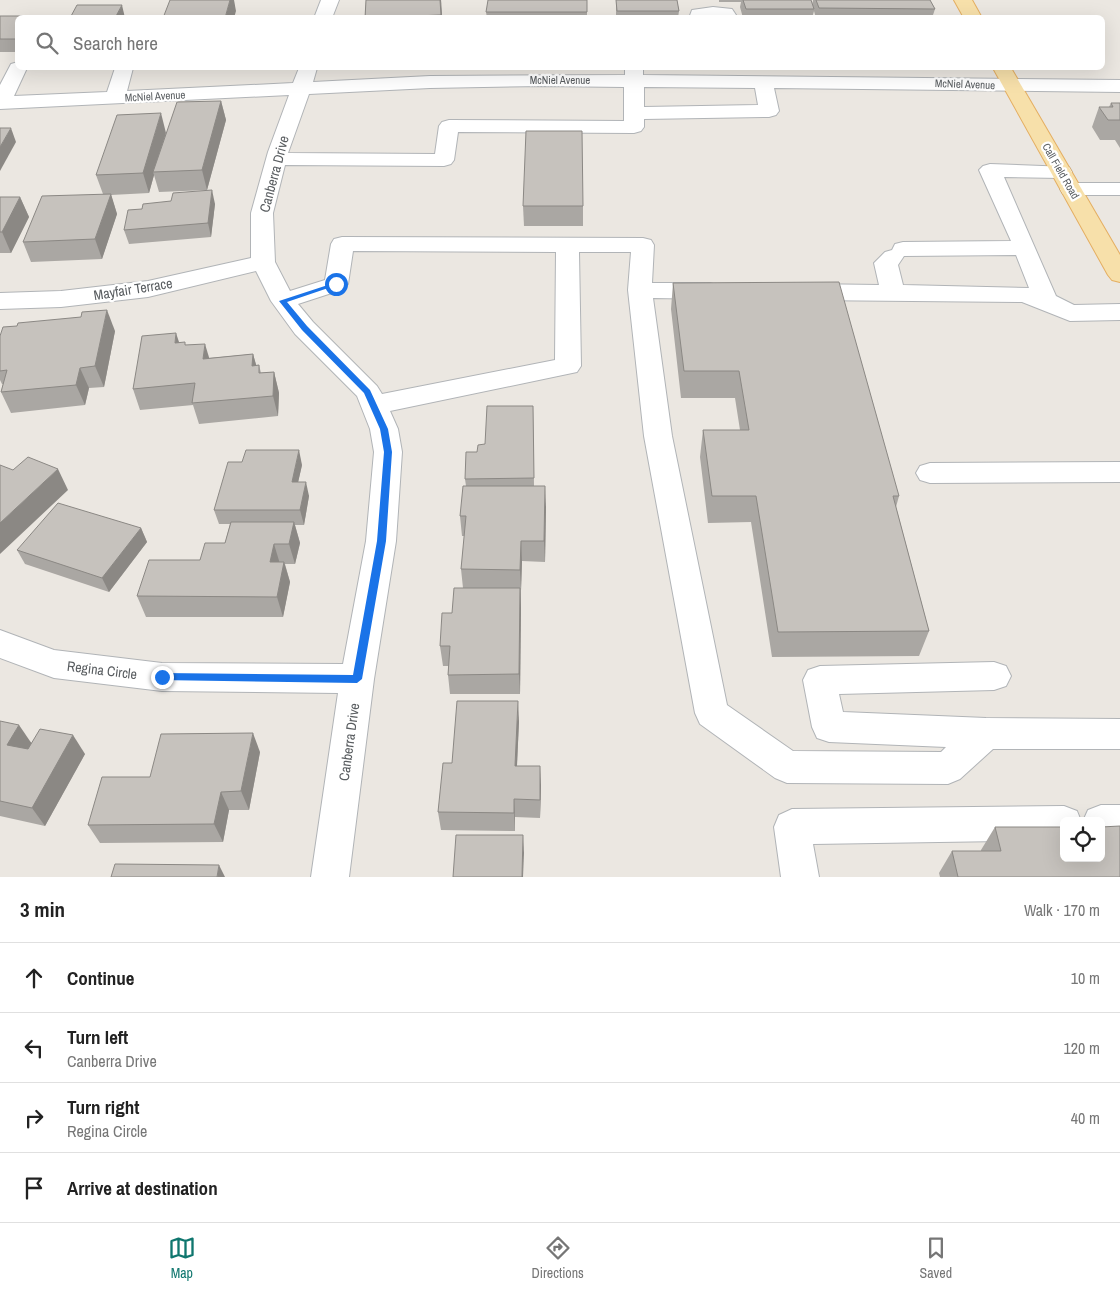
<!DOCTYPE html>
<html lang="en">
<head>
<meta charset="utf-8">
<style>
	:root { --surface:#fff; --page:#f6f6f6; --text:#222; --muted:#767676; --line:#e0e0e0; --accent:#0f766e }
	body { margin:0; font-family:"Archivo Narrow",sans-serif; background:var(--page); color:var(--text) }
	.controls { position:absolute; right:15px; bottom:15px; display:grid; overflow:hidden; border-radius:8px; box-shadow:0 5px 20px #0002 }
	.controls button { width:45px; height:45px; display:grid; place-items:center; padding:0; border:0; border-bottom:1px solid var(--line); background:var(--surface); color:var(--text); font:25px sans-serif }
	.stop { position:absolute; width:15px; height:15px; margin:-11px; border:4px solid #1a73e8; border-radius:50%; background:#fff }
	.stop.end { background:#1a73e8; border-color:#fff; box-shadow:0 1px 5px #0008 }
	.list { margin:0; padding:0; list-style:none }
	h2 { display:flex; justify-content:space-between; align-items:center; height:65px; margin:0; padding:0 20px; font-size:21px }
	h2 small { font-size:16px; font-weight:400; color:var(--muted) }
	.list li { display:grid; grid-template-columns:32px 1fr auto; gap:15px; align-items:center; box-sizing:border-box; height:70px; padding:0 20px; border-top:1px solid var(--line) }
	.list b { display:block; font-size:19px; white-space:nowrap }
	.list p { margin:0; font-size:16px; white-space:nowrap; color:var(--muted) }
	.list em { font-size:16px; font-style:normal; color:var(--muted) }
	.icon { flex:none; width:28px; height:28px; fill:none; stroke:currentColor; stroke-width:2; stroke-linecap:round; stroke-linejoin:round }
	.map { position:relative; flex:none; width:1120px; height:877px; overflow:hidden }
	.search { position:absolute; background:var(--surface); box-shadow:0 5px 20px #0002; left:15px; right:15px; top:15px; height:55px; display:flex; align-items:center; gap:12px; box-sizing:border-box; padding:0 18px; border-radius:8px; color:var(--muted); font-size:19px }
	.sheet { height:345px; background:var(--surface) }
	nav { display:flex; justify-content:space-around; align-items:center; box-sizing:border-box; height:70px; border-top:1px solid var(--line); background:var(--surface); font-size:14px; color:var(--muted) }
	nav a { display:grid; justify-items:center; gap:2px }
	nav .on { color:var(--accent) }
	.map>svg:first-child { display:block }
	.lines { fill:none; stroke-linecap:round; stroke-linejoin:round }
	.minor-casing { stroke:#b1b4b7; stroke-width:2 }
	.major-casing { stroke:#e4ae61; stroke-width:2 }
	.minor { fill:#fff; fill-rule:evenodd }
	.major { fill:#f7e0aa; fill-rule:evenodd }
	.wall { fill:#aaa7a3 }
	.shaded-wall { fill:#8b8884 }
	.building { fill:#c6c2bd; stroke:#8b8884 }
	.route { fill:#1a73e8 }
	.labels { text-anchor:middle; stroke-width:4.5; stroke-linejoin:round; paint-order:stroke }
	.far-street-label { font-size:11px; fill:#595d60; stroke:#fff }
	.street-label { font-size:14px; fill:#595d60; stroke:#fff }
</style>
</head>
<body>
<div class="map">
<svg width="1120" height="877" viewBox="0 0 1120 877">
	<rect width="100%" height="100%" fill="#ebe7e1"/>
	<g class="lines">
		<defs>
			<g id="minor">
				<path d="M321 0H339L332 18H314Z"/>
				<path d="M713 7 732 9 738 18H689L692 10Z"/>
				<path d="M18 62V68H27L14 96 107 92 115 68H133L127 91 293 83 299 68H317L313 82 430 76 625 75V68H643V75L1120 80V92L774 88 779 111 776 115 769 117 644 119V127L641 131 634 133 458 132 454 160 451 164 444 166 285 165 273 213 275 262 290 291 325 280 331 244 334 239 342 237 643 238 651 240 654 245 652 283H710L719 286 722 291 719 296 710 299 653 298 672 436 727 705 793 751 941 752 946 747 829 742 817 738 812 727 803 680 808 670 820 666 994 662 1006 666 1011 676 1006 686 994 690 839 694 843 712 986 718 1120 719V749H993L960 779 948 784 787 783 775 778 700 724 695 713 644 436 628 290 631 252H579L581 366 577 372 390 411 398 429 402 452 396 541 374 679 349 877H311L338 693 162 691 54 678 0 658V630L54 650 162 663 343 664 366 541 374 452 370 429 357 396 295 334 271 301 256 271 148 297 61 307 0 309V293L61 291 148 281 251 258V213L268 152 289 95 0 109V85L11 64ZM543 86 624 87V121L449 120 442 122 439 126 435 154 288 153 309 94 430 88ZM644 87 755 88 758 105 644 107ZM353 251 556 252 555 360 382 394 377 386 313 322 298 304 344 289 348 284Z"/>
				<path d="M990 164 1069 167 1072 172 1069 177 1061 178 1004 177 1056 296 1074 305 1120 304V320L1070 321 1022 302 806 300 797 297 794 292 797 287 806 284 879 285 874 263 885 252 892 250 895 244 903 242 1011 241 979 170 983 166ZM1016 255 1029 288 903 285 898 265 904 256Z"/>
				<path d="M1071 183H1120V195H1071L1063 194 1060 189 1063 184Z"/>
				<path d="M1120 462V482L930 483 920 480 916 473 920 466 930 463Z"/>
				<path d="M1101 805H1120V839H1101V821H1083L1088 810Z"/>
				<path d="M1064 806 1077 811 1081 821H1064V840L813 844 819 877H781L774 827 779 815 792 809Z"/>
			</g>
			<g id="major">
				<path d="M954 0H972L982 18H964Z"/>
				<path d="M993 68H1011L1120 255V282L1112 280 1108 275Z"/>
			</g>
		</defs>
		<use href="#minor" class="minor-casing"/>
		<use href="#major" class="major-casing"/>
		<use href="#minor" class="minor"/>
		<use href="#major" class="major"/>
	</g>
	<g class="wall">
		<path d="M366 0H441L442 18H365Z"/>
		<path d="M587 0V18H487L486 12Z"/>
		<path d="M616 0H677L679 11 678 18H616Z"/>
		<path d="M719 0H811L812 5 813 0H930L935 9 932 18H816L814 11 812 18H743L740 7 741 2H719Z"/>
		<path d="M0 16 18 18V52H0Z"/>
		<path d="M803 68H953V70L804 68Z"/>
		<path d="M221 101 226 120 207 190 159 192 154 175 149 193 111 195 117 214 102 259 31 262 23 242 103 194 96 175Z"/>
		<path d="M1111 103H1120V148L1115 140H1100L1092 127 1099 107H1109Z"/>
		<path d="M0 197H20L29 217 11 253H0Z"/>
		<path d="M171 201 215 204 211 237 129 244 124 230 142 209Z"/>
		<path d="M523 206H583V226H524Z"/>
		<path d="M673 283 899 496 896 507 929 631 919 656 772 657 751 522 708 523 700 457 703 430H740L735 398H681L671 309Z"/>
		<path d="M115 331 104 387 89 388 85 405 11 413 1 392 3 384H2L0 380V336Z"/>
		<path d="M179 342 186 345 209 358 253 354 256 365H259L261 373 274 372 279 393 278 416 199 424 193 405 140 410 133 389Z"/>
		<path d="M533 406 534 486 546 507 545 562 522 561 521 590V608L520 694H450L448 675V666H443L440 646 452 613 463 588 461 569 465 536H462L460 516 466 486 465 479 477 452Z"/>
		<path d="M302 465 298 482 309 496 304 525H295L300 543 295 564H285L290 582 283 617H146L137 596 200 560 225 543 230 524H219L214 510Z"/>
		<path d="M141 528 147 542 109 592 25 564 17 550Z"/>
		<path d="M0 721 32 743 85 754 45 826 0 816Z"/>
		<path d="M519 721 517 766 541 785 540 818 515 817V831L441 830 438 812 452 763Z"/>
		<path d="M260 752 249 810H229L223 842 100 843 88 825Z"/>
		<path d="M995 827 1120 877H940L939 873 952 851H981V850Z"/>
	</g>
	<g class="shaded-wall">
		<path d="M230 0H234L236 11 234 18H225Z"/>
		<path d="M440 0H441L442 18H441Z"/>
		<path d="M122 5 125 18H115Z"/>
		<path d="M221 101 226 120 207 190 202 170Z"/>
		<path d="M161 113 166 133 153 172 154 175 149 193 143 173Z"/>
		<path d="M11 128 16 142 0 171V147Z"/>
		<path d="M212 190 215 204 211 237 208 223Z"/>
		<path d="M111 194 117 214 102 259 95 239Z"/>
		<path d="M20 197 29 217 11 253 2 232Z"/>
		<path d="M107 310 115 331 104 387 95 366Z"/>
		<path d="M176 333 183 354 175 343Z"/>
		<path d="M205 344 211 364 203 359Z"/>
		<path d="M253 354 259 375 252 366Z"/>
		<path d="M80 368 89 388 85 405 76 385Z"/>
		<path d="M274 372 279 393 278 416 273 396Z"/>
		<path d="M299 450 302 465 295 496 292 482Z"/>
		<path d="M58 469 68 490 0 554V523Z"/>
		<path d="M306 482 309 496 304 525 300 510Z"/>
		<path d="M545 486 546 507 545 562 544 541Z"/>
		<path d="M294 522 300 543 295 564 289 544Z"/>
		<path d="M141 528 147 542 109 592 102 578Z"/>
		<path d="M521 541 522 561 521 590 520 570Z"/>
		<path d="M274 544 280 564 270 562Z"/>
		<path d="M284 562 290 582 283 617 277 597Z"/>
		<path d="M520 588 521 608 520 694 519 674Z"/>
		<path d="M518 701 519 721 516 785 515 766Z"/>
		<path d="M19 725 32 744 20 764 7 745Z"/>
		<path d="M253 733 260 752 249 810 241 791Z"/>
		<path d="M73 735 85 754 45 826 32 808Z"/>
		<path d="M540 766 541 785 540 818Z"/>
		<path d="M221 792 229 810 223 842 214 824Z"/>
		<path d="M514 799 515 817V831L514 813Z"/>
		<path d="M523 835 524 853 523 877H522Z"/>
		<path d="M219 865 225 877H217Z"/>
	</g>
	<g class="building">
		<path d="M170 0H230L225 18H163Z"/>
		<path d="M366 0H440L441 15 365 18Z"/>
		<path d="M488 0H587V12H486Z"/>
		<path d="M616 0H677L679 11H617Z"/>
		<path d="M743 0H811L814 9H746Z"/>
		<path d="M816 0H930L935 9 819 8Z"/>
		<path d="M77 5H122L115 18H70Z"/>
		<path d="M0 16H48L47 18H18V39H0Z"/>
		<path d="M1047 16H1072L1073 18H1048Z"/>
		<path d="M221 101 202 170 153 172 177 102Z"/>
		<path d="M1111 103H1120V120H1108L1099 107H1113Z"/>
		<path d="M161 113 143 173 96 175 117 115Z"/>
		<path d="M0 128H11L0 147Z"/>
		<path d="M526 131H582L583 206H523Z"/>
		<path d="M212 190 208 223 124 230 128 210 142 209 143 204 171 201 173 193Z"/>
		<path d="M111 194 95 239 23 242 42 196Z"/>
		<path d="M0 197H20L2 232H0Z"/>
		<path d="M839 282 899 496H893L929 631 778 632 756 496H712L703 430H749L739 371H684L673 283Z"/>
		<path d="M107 310 95 366 80 368 76 385 1 392 7 370 0 371V336L3 327 17 326 18 323 81 317 82 312Z"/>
		<path d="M176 333 175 343 185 342V345L205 344 203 359 253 354 252 366 259 365V373L274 372 273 396 192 403 195 383 133 389 142 336Z"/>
		<path d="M487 406H533L534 478 465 479 466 452H477L478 445 485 444Z"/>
		<path d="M246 450H299L292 482H306L300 510H214L228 462H242Z"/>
		<path d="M28 457 58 469 0 523V465L13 470Z"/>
		<path d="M463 486H545L544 541H521L520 570 461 569 466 516H460Z"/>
		<path d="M58 503 141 528 102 578 17 550Z"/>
		<path d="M231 522H294L289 544H274L270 562H284L277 597 137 596 149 560H200L205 543H225Z"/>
		<path d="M454 588H520L519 674 448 675 450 646H440L442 613H452Z"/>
		<path d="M457 701H518L515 766H540V800L514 799V813L438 812 443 763H452Z"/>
		<path d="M0 721 19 725 7 745 28 749 40 729 73 735 32 808 0 801Z"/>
		<path d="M253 733 241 791 221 792 214 824 88 825 102 777H150L161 734Z"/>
		<path d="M1120 826V877H958L952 851H1001L995 827H1064V858H1101V827Z"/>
		<path d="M456 835H523L522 877H453Z"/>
		<path d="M115 864 219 865 217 877H111Z"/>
	</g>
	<path class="route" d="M334 283 340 284 287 302 307 326 370 390 388 429 392 452 386 541 362 679 357 683 159 680V674L162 673 353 675 377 541 384 452 380 429 364 393 302 330 279 301Z"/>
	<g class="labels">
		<g class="far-street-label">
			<text x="560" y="84">McNiel Avenue</text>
			<text transform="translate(965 84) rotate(2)" y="4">McNiel Avenue</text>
			<text transform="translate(155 96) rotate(-3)" y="4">McNiel Avenue</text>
			<text transform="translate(1061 171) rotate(60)" y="4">Call Field Road</text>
		</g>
		<g class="street-label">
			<text transform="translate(274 174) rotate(-75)" y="5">Canberra Drive</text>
			<text transform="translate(133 289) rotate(-9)" y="5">Mayfair Terrace</text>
			<text transform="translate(102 670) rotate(7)" y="5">Regina Circle</text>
			<text transform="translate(349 742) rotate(-82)" y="5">Canberra Drive</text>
		</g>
	</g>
</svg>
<div class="controls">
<button><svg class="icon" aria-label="locate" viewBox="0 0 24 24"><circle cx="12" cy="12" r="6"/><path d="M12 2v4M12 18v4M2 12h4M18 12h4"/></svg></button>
</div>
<div class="stop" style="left:336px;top:284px"></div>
<div class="stop end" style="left:162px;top:677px"></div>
<div class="search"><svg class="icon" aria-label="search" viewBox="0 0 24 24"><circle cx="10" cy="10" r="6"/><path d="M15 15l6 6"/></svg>Search here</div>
</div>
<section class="sheet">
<h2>3 min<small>Walk · 170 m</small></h2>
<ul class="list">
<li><svg class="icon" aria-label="ahead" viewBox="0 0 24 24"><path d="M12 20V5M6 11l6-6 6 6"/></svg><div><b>Continue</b></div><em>10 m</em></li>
<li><svg class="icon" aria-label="left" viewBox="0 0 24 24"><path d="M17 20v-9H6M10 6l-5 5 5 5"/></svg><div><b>Turn left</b><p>Canberra Drive</p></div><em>120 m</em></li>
<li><svg class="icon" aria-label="right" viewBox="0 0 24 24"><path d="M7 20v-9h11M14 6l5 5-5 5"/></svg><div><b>Turn right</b><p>Regina Circle</p></div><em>40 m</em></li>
<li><svg class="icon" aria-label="arrive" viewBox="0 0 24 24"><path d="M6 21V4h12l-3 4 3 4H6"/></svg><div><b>Arrive at destination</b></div></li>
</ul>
</section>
<nav>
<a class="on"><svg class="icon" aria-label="map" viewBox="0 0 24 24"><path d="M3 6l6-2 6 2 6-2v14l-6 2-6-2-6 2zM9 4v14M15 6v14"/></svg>Map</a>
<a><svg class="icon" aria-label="directions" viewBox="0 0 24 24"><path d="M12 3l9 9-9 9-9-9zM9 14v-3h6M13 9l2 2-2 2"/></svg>Directions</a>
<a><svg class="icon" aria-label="saved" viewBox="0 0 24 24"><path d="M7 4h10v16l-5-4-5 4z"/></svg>Saved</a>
</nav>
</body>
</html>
